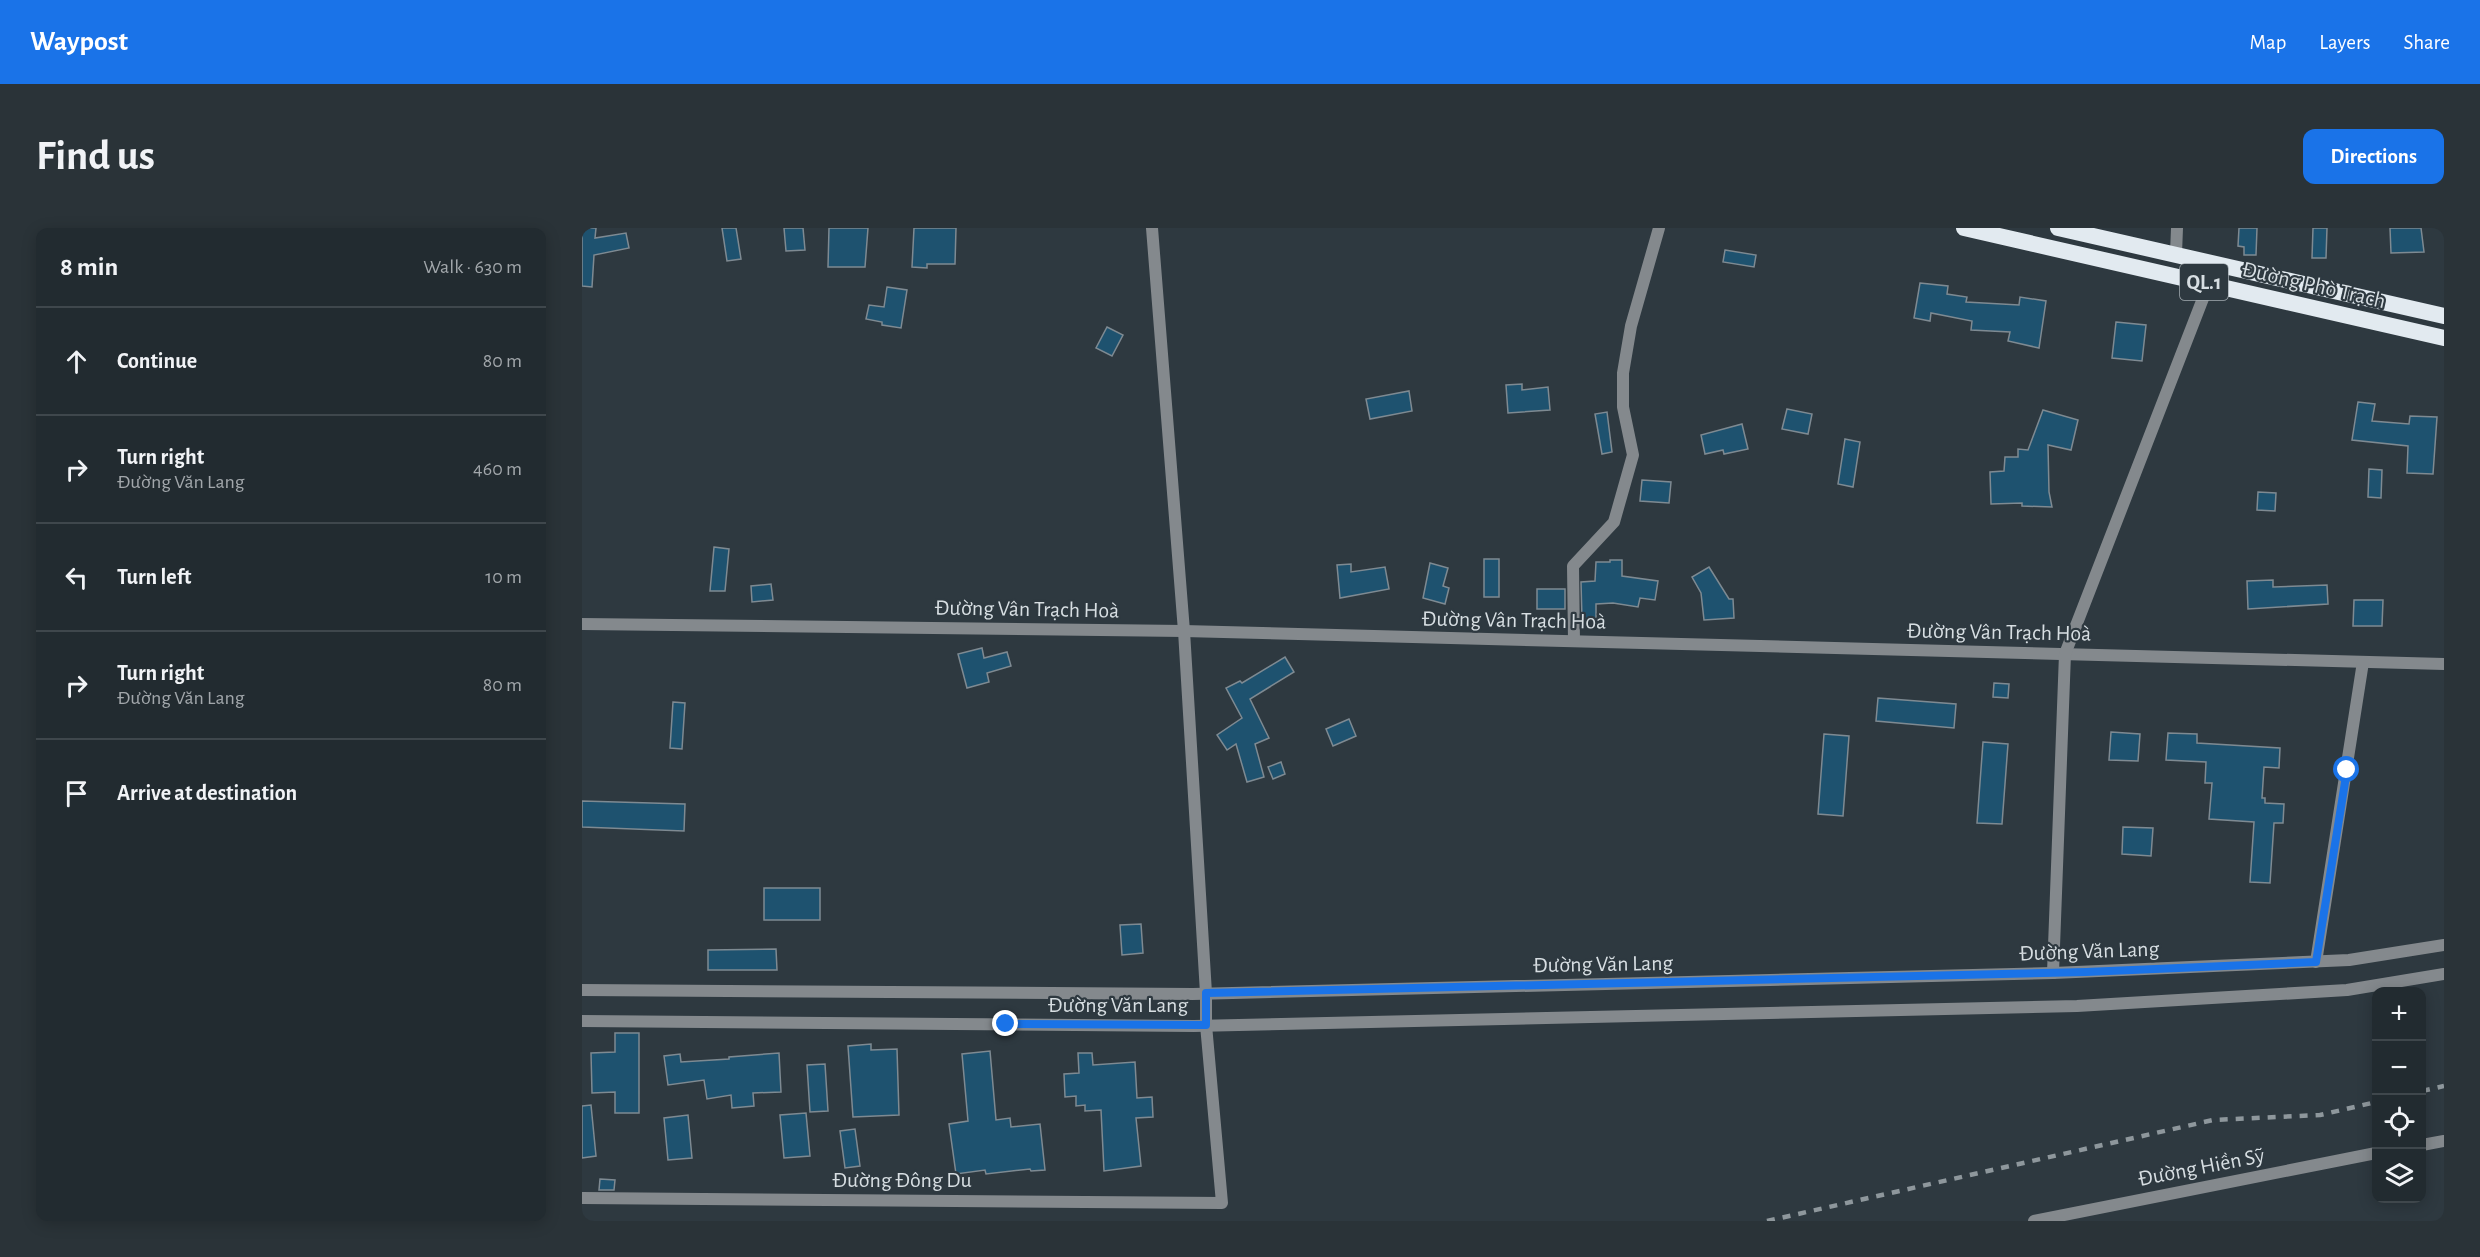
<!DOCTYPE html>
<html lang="en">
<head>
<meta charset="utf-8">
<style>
	:root { --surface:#222b30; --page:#2a3338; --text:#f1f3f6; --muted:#a2a7ab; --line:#3f474c; --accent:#1a73e8 }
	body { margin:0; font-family:"Alegreya Sans",sans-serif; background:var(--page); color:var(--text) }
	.controls { position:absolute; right:18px; bottom:18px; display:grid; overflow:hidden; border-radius:12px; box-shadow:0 3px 15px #0003 }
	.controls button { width:54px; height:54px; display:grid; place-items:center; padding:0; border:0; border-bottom:2px solid var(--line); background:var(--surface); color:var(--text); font:30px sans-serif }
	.stop { position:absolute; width:18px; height:18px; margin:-14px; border:4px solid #1a73e8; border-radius:50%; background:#fff }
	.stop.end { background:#1a73e8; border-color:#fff; box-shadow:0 2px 6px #0008 }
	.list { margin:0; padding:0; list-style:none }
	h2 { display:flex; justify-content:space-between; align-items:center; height:78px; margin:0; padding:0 24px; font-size:26px }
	h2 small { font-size:20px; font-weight:400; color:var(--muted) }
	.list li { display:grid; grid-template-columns:39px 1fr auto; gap:18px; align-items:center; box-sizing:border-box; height:108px; padding:0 24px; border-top:2px solid var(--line) }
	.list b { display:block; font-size:22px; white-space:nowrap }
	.list p { margin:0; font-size:20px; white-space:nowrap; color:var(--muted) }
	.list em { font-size:20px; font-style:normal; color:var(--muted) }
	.icon { flex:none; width:33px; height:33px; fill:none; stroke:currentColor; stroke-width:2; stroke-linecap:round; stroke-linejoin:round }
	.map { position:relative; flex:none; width:1862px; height:993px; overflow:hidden; border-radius:12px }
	header { display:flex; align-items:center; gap:36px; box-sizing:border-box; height:84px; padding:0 30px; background:var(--accent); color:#fff }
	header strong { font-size:28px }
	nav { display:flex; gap:33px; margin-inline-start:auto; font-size:21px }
	.intro { display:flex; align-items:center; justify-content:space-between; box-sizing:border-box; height:144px; padding:0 36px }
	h1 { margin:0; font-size:42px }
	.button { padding:15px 27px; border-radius:12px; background:var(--accent); color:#fff; font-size:21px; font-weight:700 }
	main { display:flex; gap:36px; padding:0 36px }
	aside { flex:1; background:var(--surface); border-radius:12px; box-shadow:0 3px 15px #0003 }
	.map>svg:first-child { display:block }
	.building { fill:#1e526f; stroke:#7e8a92; stroke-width:1.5 }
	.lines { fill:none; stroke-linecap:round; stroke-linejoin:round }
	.minor { stroke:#84898d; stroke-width:12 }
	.tertiary { stroke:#84898d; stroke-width:12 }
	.trunk { stroke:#e2eaf0; stroke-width:16 }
	.rail { stroke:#8e979c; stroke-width:4.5; stroke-dasharray:8 8; stroke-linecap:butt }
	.route { stroke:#1a73e8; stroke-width:8 }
	.labels { text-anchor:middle; stroke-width:4.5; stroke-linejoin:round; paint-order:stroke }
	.shield { fill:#2e3940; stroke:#a4acb1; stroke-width:1.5 }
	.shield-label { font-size:21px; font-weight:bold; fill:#d7dee2 }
	.street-label { font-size:22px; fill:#d7dee2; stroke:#2e3940 }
</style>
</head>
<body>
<header>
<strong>Waypost</strong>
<nav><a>Map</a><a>Layers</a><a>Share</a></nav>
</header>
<div class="intro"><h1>Find us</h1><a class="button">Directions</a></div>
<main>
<aside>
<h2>8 min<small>Walk · 630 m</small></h2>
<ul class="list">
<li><svg class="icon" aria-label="ahead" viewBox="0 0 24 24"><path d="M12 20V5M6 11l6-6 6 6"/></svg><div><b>Continue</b></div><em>80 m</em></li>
<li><svg class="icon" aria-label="right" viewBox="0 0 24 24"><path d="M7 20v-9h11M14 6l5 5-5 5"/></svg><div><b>Turn right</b><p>Đường Văn Lang</p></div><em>460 m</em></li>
<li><svg class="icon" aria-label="left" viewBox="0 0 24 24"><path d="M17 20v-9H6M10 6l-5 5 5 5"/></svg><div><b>Turn left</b></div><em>10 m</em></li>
<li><svg class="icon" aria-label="right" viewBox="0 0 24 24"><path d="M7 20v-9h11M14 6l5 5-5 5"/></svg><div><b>Turn right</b><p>Đường Văn Lang</p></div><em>80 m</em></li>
<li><svg class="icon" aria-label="arrive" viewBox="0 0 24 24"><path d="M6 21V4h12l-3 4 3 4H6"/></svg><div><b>Arrive at destination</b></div></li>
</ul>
</aside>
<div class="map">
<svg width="1862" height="993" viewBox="0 0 1862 993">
	<rect width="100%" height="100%" fill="#2e3940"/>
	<g class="building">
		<path d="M0 0H14L13 10 44 5 47 20 12 27 10 59 0 58Z"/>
		<path d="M140 0H154L159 31 145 33Z"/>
		<path d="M202 0H221L223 22 204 23Z"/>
		<path d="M247 0H286L283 39H246Z"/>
		<path d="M332 0H374L373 36H345V40L330 39Z"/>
		<path d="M1657 0H1675L1674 27H1662V19L1656 18Z"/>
		<path d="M1731 0H1745L1744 30H1730Z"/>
		<path d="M1808 0H1839L1842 24 1809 25Z"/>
		<path d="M1143 22 1174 27 1172 39 1141 34Z"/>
		<path d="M1338 55 1366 58 1365 66 1385 69 1384 74 1437 77 1438 69 1464 73 1457 120 1426 113 1428 104 1389 102 1390 93 1349 85 1348 93 1332 90Z"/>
		<path d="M305 59 325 62 319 100 300 97V94L284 91 287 77 302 79Z"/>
		<path d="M1534 94 1564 97 1560 133 1530 130Z"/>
		<path d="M525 99 541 107 530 128 514 120Z"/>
		<path d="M940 156V162L966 159 968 182 926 185 924 157Z"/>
		<path d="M827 163 830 183 788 191 784 171Z"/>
		<path d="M1776 174 1793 176 1790 193 1827 196 1828 188 1855 189 1851 246 1825 245 1826 218 1770 212Z"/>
		<path d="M1205 181 1230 186 1226 206 1200 201Z"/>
		<path d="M1461 182 1496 192 1489 222 1466 217 1467 264 1470 279 1440 278V275L1409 276 1408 244 1422 243 1423 229H1436V221L1446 222Z"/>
		<path d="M1025 184 1030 224 1020 226 1013 186Z"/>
		<path d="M1160 196 1166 221 1142 226 1141 222 1123 226 1119 207Z"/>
		<path d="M1263 211 1278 214 1271 259 1256 256Z"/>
		<path d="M1787 241 1800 242 1799 270 1786 269Z"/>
		<path d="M1060 252 1089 254 1087 275 1058 273Z"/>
		<path d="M1676 264 1694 265 1693 283 1675 282Z"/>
		<path d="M132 319 147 321 143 363H128Z"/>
		<rect x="902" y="331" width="15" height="38"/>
		<path d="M1028 332H1040V348L1076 353 1073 372 1058 370 1056 379 1031 375 1014 376V391H1000L999 354 1013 353 1014 334H1028Z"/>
		<path d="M848 335 866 340 861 358 867 360 863 376 841 370Z"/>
		<path d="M769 336V344L803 339 807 361 758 370 755 337Z"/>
		<path d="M1127 339 1147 371H1151L1152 390 1122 392 1119 365 1110 349Z"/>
		<path d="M1691 352V359L1745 357 1746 376 1666 381 1665 353Z"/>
		<path d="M189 356 191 372 170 374 169 358Z"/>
		<rect x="955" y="361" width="28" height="20"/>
		<path d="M1772 372H1801L1800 398H1771Z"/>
		<path d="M400 420 402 430 425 424 429 438 405 445 407 454 385 460 376 426Z"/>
		<path d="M703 429 712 444 668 471 687 510 673 516 682 549 665 554 654 516 645 522 635 507 660 490 644 460 658 453 660 455Z"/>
		<path d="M1412 455 1427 456 1426 470 1411 469Z"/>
		<path d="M1296 470 1374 476 1372 500 1294 493Z"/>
		<path d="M91 474 103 475 100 521 88 520Z"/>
		<path d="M767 491 774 508 751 518 744 501Z"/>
		<path d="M1529 504 1558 506 1556 533 1527 532Z"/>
		<path d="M1586 505 1615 506V515L1698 520 1697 540 1682 539 1680 570H1683V575L1702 576 1701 595H1692L1688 655 1668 654 1672 594 1627 591 1630 555H1623L1624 534 1584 532Z"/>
		<path d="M1242 506 1267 508 1261 588 1236 586Z"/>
		<path d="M1401 514 1426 516 1420 596 1395 595Z"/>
		<path d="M699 534 703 546 691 551 686 539Z"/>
		<path d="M0 573 103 576 102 603 0 599Z"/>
		<path d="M1541 599 1571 600 1569 628 1540 626Z"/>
		<rect x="182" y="660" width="56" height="32"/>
		<path d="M559 696 561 725 540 727 538 697Z"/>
		<path d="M194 721 195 742H126V722Z"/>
		<path d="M33 805H57V885H33V864L10 865 9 825 33 824Z"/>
		<path d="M289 816V822L315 821 317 887 271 889 266 818Z"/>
		<path d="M408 823 414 892 428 890 429 899 458 896 463 942 449 943 448 941 404 946 403 942 374 946 367 896 386 893 380 826Z"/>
		<path d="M197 825 199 864 171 865 172 878 150 880 149 867 125 871 122 852 86 857 82 828 98 826 99 834 147 831V829Z"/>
		<path d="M496 825H510L511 837 553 834 555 870 570 869 571 889 554 890 559 938 522 943 519 882 503 883V877L494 878V868L483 869 482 846 497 845Z"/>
		<path d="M243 836 246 883 228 884 225 837Z"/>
		<path d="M9 877 14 928 0 930V878Z"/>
		<path d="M224 885 228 928 202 930 198 887Z"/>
		<path d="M106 887 110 930 86 932 82 890Z"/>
		<path d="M273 901 278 938 263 940 258 903Z"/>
		<path d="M18 951 33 952 32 962H17Z"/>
	</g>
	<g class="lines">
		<g class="minor">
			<path d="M1594 26 1595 0"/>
			<path d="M0 396 602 403 1862 436"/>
			<path d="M992 413 991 338 1032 294 1051 227 1041 179V145L1049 98 1077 0"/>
			<path d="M1734 734 1781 434"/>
			<path d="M1471 745 1483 426 1627 55"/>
			<path d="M0 970 640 975 624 797V765L602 403 570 0"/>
		</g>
		<g class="tertiary">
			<path d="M0 762 611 766 1471 745 1767 732 1862 717"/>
			<path d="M0 793 612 798 1495 778 1765 762 1862 746"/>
			<path d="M1840 917 1862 913"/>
			<path d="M1452 993 1794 925"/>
		</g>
		<g class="trunk">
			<path d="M1382 0 1862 110"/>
			<path d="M1476 0 1862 88"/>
		</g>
		<g class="rail">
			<path d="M1840 863 1862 858"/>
			<path d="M1185 993 1631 892 1738 887 1794 874"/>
		</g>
	</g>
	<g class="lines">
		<path class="route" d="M424 796 624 797V765L1504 744 1734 734 1765 542"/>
	</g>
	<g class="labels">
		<rect class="shield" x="1598" y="36" width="48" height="36" rx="4.5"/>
		<g class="shield-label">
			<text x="1622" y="61">QL.1</text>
		</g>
		<g class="street-label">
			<text transform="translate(1732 56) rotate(13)" y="8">Đường Phò Trạch</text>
			<text transform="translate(445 380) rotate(1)" y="8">Đường Vân Trạch Hoà</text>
			<text transform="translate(932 391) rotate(1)" y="8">Đường Vân Trạch Hoà</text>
			<text transform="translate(1417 403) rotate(1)" y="8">Đường Vân Trạch Hoà</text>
			<text transform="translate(1507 722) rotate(-2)" y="8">Đường Văn Lang</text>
			<text transform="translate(1021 735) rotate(-1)" y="8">Đường Văn Lang</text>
			<text x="536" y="784">Đường Văn Lang</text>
			<text transform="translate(1619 938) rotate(-11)" y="8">Đường Hiền Sỹ</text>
			<text x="320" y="959">Đường Đông Du</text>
		</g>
	</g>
</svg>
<div class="controls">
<button>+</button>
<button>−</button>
<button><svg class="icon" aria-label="locate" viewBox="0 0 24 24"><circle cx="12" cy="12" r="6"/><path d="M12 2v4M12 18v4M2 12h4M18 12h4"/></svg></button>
<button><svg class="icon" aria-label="layers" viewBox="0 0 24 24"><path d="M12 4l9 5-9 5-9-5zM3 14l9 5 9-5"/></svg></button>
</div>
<div class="stop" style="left:1765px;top:542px"></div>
<div class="stop end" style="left:424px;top:796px"></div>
</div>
</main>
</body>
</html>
